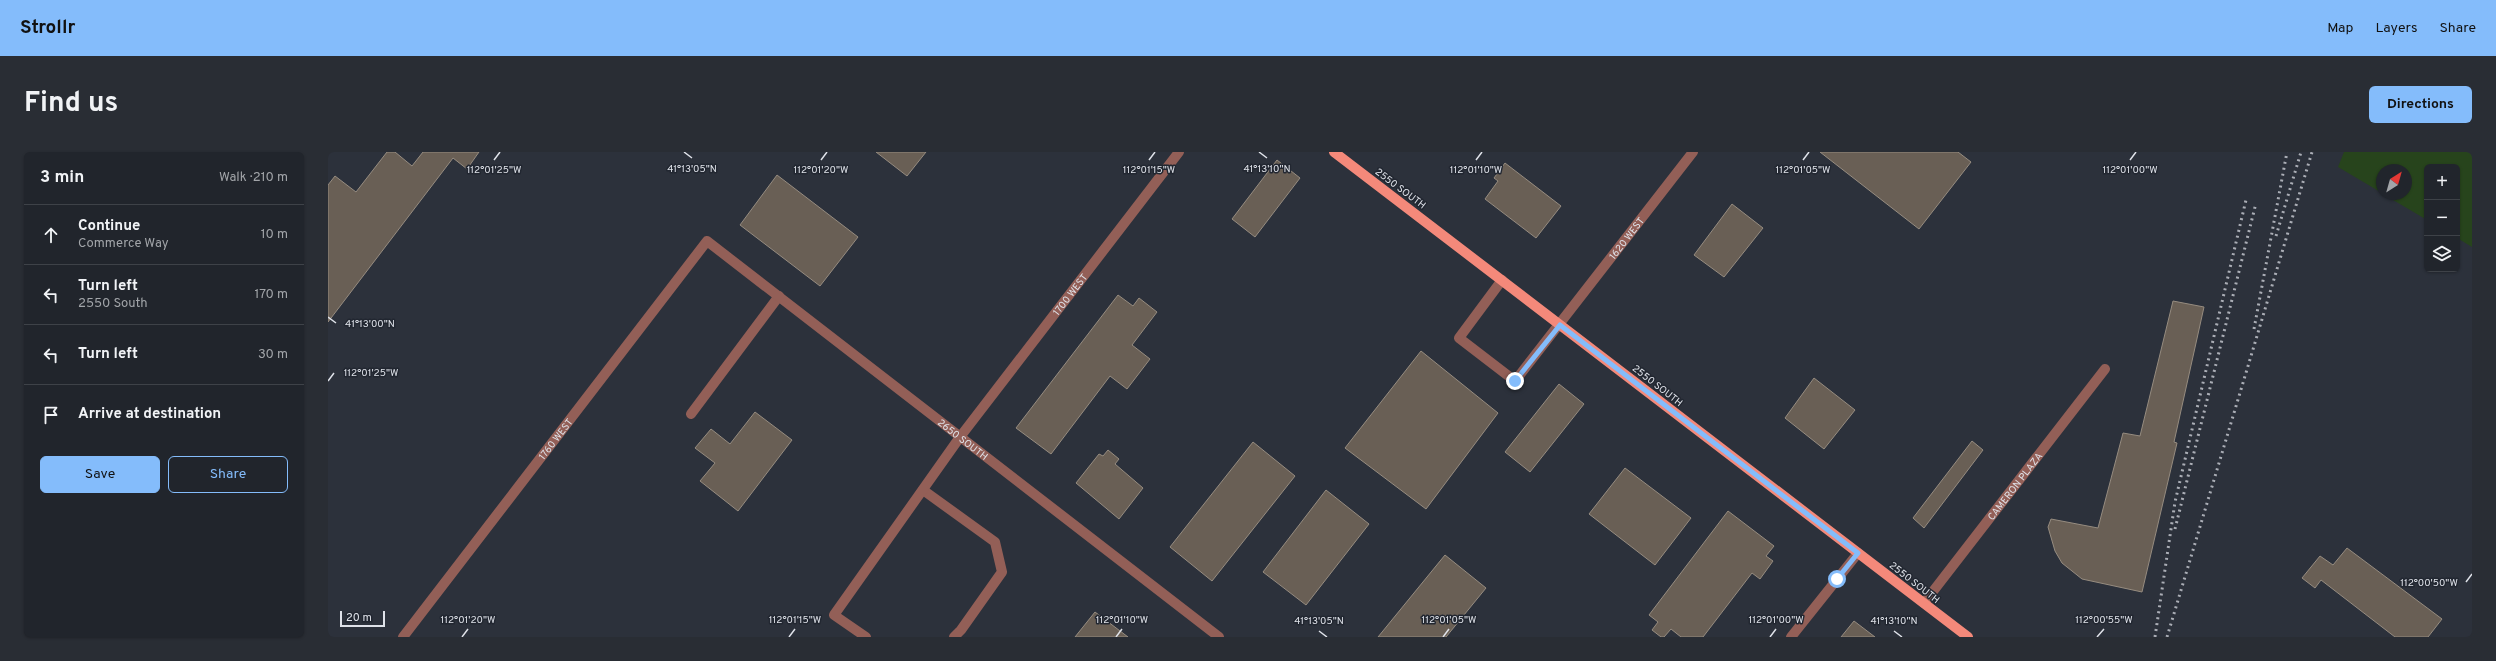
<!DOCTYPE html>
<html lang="en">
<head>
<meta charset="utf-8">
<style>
	:root { --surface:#21252c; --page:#292d34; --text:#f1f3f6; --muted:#a2a5a9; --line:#3e4248; --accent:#84bcfb }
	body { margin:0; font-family:Overpass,sans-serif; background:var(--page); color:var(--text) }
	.controls { position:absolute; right:12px; top:12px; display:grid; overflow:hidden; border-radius:6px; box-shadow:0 1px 3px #0004 }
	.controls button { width:36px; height:36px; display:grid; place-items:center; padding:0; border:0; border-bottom:1px solid var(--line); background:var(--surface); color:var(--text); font:20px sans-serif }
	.compass { position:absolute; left:2048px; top:12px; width:36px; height:36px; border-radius:50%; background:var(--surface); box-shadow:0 1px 3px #0004; rotate:37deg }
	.scale { position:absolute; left:12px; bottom:10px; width:45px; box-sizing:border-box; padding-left:4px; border:2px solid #dfe2e9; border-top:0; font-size:11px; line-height:14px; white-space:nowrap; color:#dfe2e9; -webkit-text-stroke:3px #222731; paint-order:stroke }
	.stop { position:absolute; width:12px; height:12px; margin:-9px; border:3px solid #84bcfb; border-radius:50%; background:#fff }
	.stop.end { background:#84bcfb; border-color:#fff; box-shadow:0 1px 4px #0008 }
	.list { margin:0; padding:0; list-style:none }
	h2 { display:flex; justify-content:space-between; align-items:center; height:52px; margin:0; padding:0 16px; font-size:17px }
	h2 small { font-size:13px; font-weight:400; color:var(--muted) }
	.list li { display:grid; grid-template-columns:26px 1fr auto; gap:12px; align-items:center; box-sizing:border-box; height:60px; padding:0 16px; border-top:1px solid var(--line) }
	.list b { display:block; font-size:15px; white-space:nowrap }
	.list p { margin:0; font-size:13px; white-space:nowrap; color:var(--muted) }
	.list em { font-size:13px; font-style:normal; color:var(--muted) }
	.actions { display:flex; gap:8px; padding:12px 16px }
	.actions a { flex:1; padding:9px 0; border:1px solid var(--accent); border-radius:6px; text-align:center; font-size:14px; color:var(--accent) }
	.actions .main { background:var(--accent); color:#111 }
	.icon { flex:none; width:22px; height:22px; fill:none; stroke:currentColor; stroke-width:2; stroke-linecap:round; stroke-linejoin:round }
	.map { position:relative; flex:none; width:2144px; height:485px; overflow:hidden; border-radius:6px }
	header { display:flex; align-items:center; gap:24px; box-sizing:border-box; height:56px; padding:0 20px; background:var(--accent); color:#111 }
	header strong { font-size:19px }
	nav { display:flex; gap:22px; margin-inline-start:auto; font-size:14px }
	.intro { display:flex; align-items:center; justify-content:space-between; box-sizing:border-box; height:96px; padding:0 24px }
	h1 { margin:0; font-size:28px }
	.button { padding:10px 18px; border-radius:6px; background:var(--accent); color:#111; font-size:14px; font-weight:700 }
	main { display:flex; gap:24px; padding:0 24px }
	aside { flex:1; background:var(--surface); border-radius:6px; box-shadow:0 1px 3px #0004 }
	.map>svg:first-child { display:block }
	.green { fill:#27441c }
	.building { fill:#695f55; stroke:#968c80 }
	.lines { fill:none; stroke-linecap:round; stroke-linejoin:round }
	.minor { stroke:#935f57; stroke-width:10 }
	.major { stroke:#f4897a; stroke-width:10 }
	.rail { stroke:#abaeb6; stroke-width:3; stroke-dasharray:2 4; stroke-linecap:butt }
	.route { stroke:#84bcfb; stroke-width:5 }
	.ticks { fill:none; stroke:#dfe2e9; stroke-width:1.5 }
	.labels { text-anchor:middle; stroke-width:3; stroke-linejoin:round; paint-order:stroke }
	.street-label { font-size:10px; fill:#dfe2e9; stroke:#222731 }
	.ticks-label { font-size:10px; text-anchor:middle; fill:#dfe2e9; stroke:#222731; stroke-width:3; stroke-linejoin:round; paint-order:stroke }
</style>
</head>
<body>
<header>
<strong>Strollr</strong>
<nav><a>Map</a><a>Layers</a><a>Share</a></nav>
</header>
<div class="intro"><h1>Find us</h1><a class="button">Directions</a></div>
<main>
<aside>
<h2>3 min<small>Walk · 210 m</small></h2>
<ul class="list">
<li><svg class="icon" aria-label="ahead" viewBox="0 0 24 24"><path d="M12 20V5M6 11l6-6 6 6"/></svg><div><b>Continue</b><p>Commerce Way</p></div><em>10 m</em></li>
<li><svg class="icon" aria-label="left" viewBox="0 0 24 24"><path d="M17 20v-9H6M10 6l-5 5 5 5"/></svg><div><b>Turn left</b><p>2550 South</p></div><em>170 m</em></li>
<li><svg class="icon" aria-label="left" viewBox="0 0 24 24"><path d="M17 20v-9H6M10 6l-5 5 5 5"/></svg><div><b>Turn left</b></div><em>30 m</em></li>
<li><svg class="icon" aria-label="arrive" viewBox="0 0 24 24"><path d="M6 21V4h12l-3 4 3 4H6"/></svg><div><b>Arrive at destination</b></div></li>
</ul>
<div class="actions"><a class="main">Save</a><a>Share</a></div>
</aside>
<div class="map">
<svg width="2144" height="485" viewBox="0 0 2144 485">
	<rect width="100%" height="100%" fill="#2c313b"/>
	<path class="green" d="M2016 0H2144V95L2129 86V15H2099V68L2055 42H2078V18H2054V41L2010 15Z"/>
	<g class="building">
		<path d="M59 0H67L84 14 95 0H151L139 17 125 6 0 170V33L7 24 28 40Z"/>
		<path d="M548 0H598L579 24Z"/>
		<path d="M1492 0H1630L1643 10 1591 77Z"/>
		<path d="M949 8 972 26 927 85 904 67Z"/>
		<path d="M1177 11 1233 54 1208 86 1157 47 1170 29 1166 26Z"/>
		<path d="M449 23 530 85 492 134 412 73Z"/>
		<path d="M1404 52 1435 76 1396 125 1366 103Z"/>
		<path d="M790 143 805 154 811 146 829 160 804 193 822 207 799 237 782 224 723 302 688 276Z"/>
		<path d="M1845 149 1876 155 1846 290 1849 291 1814 440 1754 427 1734 411 1727 399 1720 375 1723 367 1770 376 1795 281 1812 284Z"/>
		<path d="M1093 199 1170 261 1098 357 1017 296Z"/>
		<path d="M1486 226 1527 258 1496 297 1457 266Z"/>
		<path d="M1231 232 1256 252 1202 320 1177 300Z"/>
		<path d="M427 260 464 288 410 359 372 329 387 311 367 296 383 277 402 292Z"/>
		<path d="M1644 289 1655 298 1596 376 1585 366Z"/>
		<path d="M925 290 967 324 884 429 842 395Z"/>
		<path d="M780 298 791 307 787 312 815 336 791 367 748 331 771 302 775 304Z"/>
		<path d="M1297 316 1363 366 1327 413 1261 362Z"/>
		<path d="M998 338 1041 372 978 453 935 420Z"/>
		<path d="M1400 359 1446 394 1438 404 1445 409 1432 427 1424 421 1375 485H1353L1343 477 1336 485H1333L1324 478 1330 470 1321 463Z"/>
		<path d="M2019 396 2114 467 2100 485H2067L1993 428 1987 436 1974 426 1992 404 2005 413Z"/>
		<path d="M1117 403 1158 436 1118 485H1050Z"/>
		<path d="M767 460 800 485H747Z"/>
		<path d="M1526 469 1547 485H1513Z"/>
	</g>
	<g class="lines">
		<g class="minor">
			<path id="s1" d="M1174 128 1131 186 1187 229 1365 0"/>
			<path d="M363 262 451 144"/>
			<path d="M595 338 667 390 674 420 633 478 626 485"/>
			<path id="s2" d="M1596 451 1777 217"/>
			<path id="s3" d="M75 485 379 89 891 485"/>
			<path id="s4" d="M538 485 506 463 632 285 851 0"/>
			<path d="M1463 485 1530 401"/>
		</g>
		<path class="major" d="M1006 0 1640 485"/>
		<g class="rail">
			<path d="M1948 84 1973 0"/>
			<path d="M1926 177 1959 0"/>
			<path d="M1847 377 1928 51"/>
			<path d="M1827 485 1847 350 1918 48"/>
			<path d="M1839 485 1984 0"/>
		</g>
	</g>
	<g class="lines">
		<path class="route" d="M1187 229 1232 173 1530 401 1509 427"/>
	</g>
	<path class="ticks" d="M356 0 364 6M931 0 939 6M166 8 172 0M493 8 499 0M821 8 827 0M1148 8 1154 0M1475 8 1481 0M1802 8 1808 0M0 165 8 171M0 229 6 221M2138 430 2144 422M991 479 999 485M1566 479 1574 485M134 485 140 477M461 485 467 477M788 485 794 477M1115 485 1121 477M1442 485 1448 477M1769 485 1776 477"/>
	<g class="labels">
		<g class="street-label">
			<text transform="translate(1073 36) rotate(37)" y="4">2550 SOUTH</text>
			<text dy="4" stroke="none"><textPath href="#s1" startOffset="324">1620 WEST</textPath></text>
			<text dy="4" stroke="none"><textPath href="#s4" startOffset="437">1700 WEST</textPath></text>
			<text transform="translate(1330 233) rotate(38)" y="4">2550 SOUTH</text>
			<text dy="4" stroke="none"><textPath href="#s3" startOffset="250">1760 WEST</textPath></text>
			<text dy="4" stroke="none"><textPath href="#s3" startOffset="823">2650 SOUTH</textPath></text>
			<text dy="4" stroke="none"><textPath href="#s2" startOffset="148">CAMERON PLAZA</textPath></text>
			<text transform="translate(1587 430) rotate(38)" y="4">2550 SOUTH</text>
		</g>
	</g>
	<g class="ticks-label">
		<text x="364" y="20">41°13'05"N</text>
		<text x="939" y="20">41°13'10"N</text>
		<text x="166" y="21">112°01'25"W</text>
		<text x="493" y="21">112°01'20"W</text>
		<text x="821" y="21">112°01'15"W</text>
		<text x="1148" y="21">112°01'10"W</text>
		<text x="1475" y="21">112°01'05"W</text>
		<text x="1802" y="21">112°01'00"W</text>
		<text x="42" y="175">41°13'00"N</text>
		<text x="43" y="224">112°01'25"W</text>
		<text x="2101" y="434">112°00'50"W</text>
		<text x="140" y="471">112°01'20"W</text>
		<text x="467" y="471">112°01'15"W</text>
		<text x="794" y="471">112°01'10"W</text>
		<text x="1121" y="471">112°01'05"W</text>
		<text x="1448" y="471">112°01'00"W</text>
		<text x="1776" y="471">112°00'55"W</text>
		<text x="991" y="472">41°13'05"N</text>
		<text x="1566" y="472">41°13'10"N</text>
	</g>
</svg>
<div class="controls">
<button>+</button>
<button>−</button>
<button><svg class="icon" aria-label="layers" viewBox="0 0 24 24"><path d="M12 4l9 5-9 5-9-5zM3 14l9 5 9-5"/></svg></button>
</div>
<svg class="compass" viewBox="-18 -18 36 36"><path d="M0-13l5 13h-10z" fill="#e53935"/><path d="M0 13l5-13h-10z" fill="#a2a5a9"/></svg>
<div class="scale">20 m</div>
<div class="stop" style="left:1509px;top:427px"></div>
<div class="stop end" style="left:1187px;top:229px"></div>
</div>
</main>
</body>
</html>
